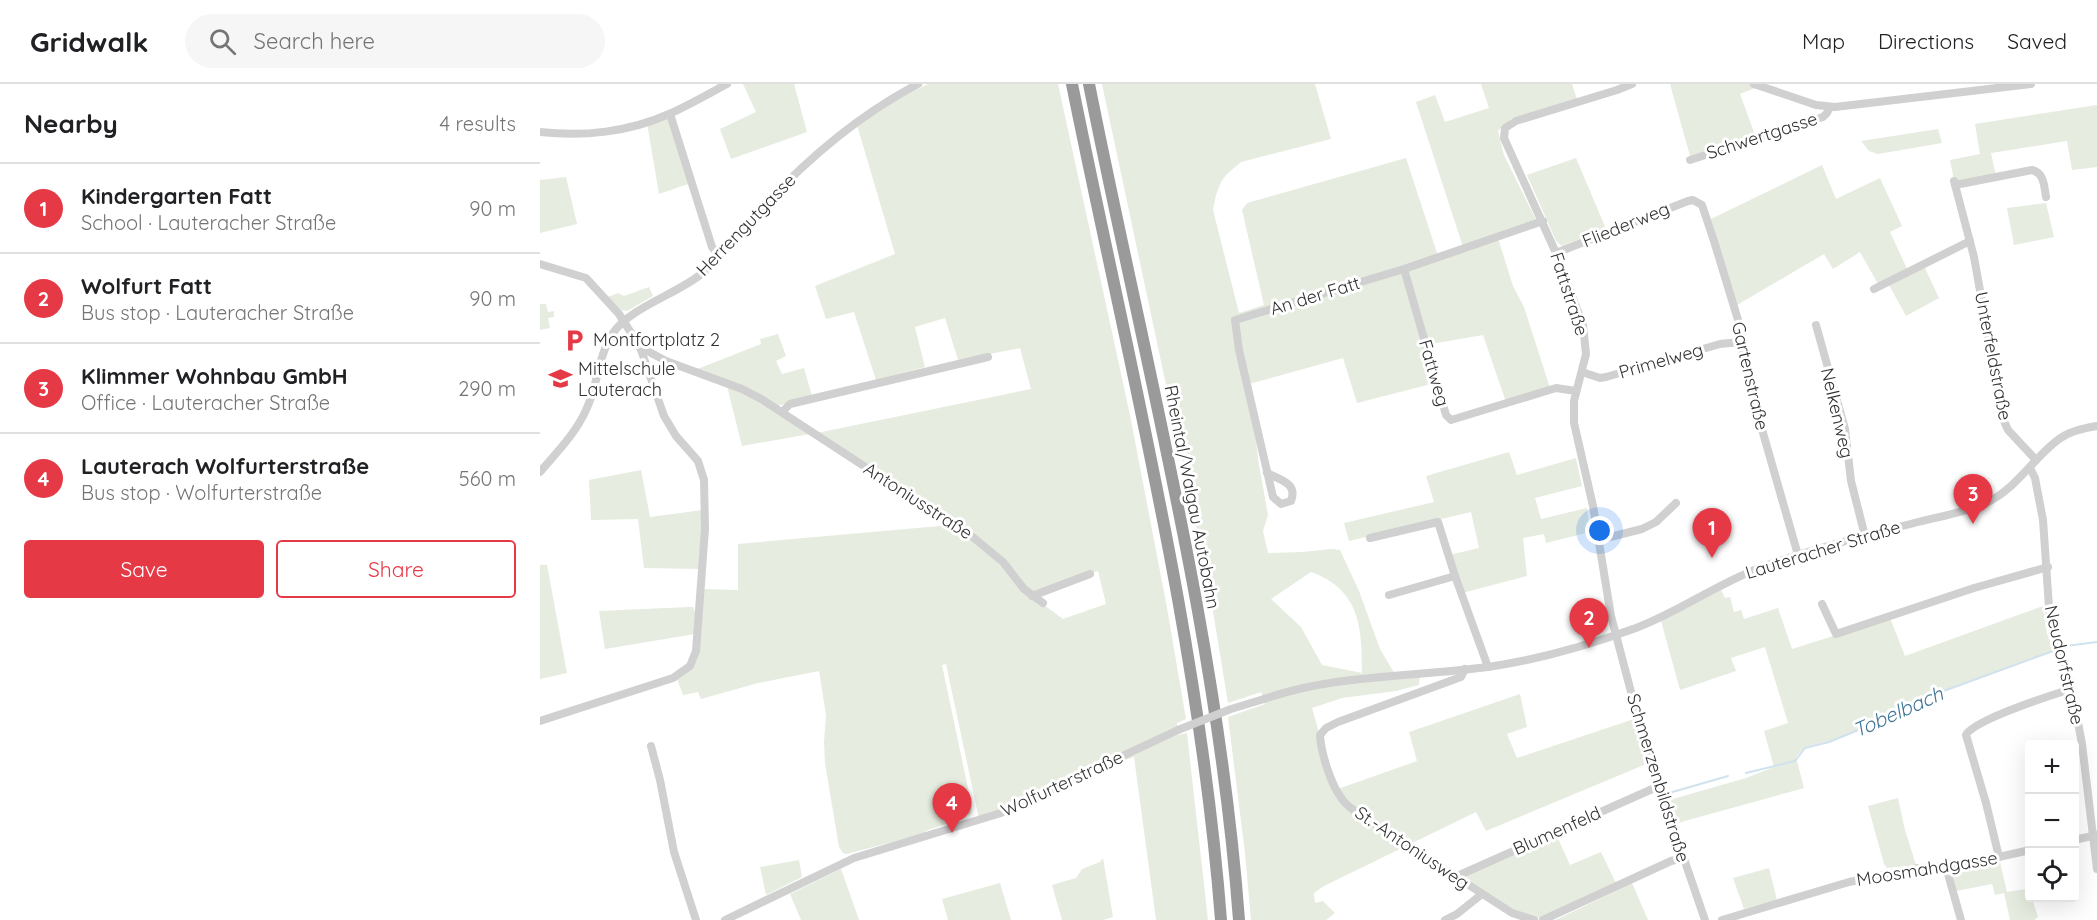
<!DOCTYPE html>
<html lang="en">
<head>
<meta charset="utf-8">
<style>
	:root { --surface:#fff; --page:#f6f6f6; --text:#202124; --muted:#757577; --line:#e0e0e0; --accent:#e63946 }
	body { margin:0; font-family:Quicksand,sans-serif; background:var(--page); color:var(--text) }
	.controls { position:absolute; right:18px; bottom:18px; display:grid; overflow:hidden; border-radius:6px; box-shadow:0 6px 24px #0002 }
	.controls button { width:54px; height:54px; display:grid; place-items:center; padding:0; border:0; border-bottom:2px solid var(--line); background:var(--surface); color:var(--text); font:30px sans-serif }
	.you { position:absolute; left:1060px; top:447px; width:21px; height:21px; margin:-15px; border:4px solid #fff; border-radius:50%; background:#1a73e8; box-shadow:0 0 0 9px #1a73e833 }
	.badge { display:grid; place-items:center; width:39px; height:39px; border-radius:50%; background:var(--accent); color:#fff; font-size:20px; font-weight:700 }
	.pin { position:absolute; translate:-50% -50px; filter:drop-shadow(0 2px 3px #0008) }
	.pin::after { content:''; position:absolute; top:32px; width:21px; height:18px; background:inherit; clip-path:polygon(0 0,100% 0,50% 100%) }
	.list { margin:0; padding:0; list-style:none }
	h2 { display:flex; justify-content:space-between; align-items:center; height:78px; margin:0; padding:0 24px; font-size:26px }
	h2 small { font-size:20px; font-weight:400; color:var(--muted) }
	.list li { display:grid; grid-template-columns:39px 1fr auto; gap:18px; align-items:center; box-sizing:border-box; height:90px; padding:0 24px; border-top:2px solid var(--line) }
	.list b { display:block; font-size:22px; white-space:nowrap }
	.list p { margin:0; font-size:20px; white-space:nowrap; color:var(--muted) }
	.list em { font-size:20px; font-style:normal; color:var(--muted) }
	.actions { display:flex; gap:12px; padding:18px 24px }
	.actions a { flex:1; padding:14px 0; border:2px solid var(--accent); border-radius:6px; text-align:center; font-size:21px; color:var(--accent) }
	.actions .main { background:var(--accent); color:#fff }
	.icon { flex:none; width:33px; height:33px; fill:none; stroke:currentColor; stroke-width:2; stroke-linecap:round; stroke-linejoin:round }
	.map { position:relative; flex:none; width:1557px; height:836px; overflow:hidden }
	header { display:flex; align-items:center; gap:36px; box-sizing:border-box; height:84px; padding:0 30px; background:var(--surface); border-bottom:2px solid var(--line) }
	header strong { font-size:28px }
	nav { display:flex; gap:33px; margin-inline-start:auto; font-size:21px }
	.search { width:420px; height:54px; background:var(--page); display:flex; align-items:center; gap:15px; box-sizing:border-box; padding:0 21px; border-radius:33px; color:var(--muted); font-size:22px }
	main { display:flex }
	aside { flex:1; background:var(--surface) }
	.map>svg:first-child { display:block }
	.green { fill:#e6ecdf; fill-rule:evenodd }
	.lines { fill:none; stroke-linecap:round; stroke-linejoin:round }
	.stream { stroke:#cfe2ee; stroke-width:2 }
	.minor { stroke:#d0d0d0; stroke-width:8 }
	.highway { stroke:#9a9a9a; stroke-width:12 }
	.minor-bridge { stroke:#d0d0d0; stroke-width:8 }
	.labels { text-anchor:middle; stroke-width:6; stroke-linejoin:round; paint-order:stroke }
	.street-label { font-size:18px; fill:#333; stroke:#fff }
	.poi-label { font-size:18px; fill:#333; stroke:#fff; text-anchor:start }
	.water-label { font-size:20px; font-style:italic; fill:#3f7597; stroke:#fff }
</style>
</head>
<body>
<header>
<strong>Gridwalk</strong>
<div class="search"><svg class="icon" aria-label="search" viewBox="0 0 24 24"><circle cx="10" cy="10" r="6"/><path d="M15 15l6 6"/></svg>Search here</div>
<nav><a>Map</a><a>Directions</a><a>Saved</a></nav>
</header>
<main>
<aside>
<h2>Nearby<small>4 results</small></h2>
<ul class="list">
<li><span class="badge">1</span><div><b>Kindergarten Fatt</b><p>School · Lauteracher Straße</p></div><em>90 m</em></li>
<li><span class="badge">2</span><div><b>Wolfurt Fatt</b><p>Bus stop · Lauteracher Straße</p></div><em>90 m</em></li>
<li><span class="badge">3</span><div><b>Klimmer Wohnbau GmbH</b><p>Office · Lauteracher Straße</p></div><em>290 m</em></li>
<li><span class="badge">4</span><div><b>Lauterach Wolfurterstraße</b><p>Bus stop · Wolfurterstraße</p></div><em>560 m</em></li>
</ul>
<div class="actions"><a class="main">Save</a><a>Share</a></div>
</aside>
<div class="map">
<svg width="1557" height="836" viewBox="0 0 1557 836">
	<rect width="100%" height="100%" fill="#fff"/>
	<g class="green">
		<path d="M203 0H254L267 48 191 75 180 45 216 28Z"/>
		<path d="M388 0H518L590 331 627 524 646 635 637 639 638 651 647 649 668 836H616L594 673 527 697 460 727 439 735 406 580 402 581 432 723 431 730 429 731 425 729 422 731V735L385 747 386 749 307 770 303 769 299 763 285 679 284 658 286 631 279 587 218 599 161 615 158 608 143 611 137 595 151 584 159 568 162 505 198 506V460L411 441 446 466 462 480 485 507 523 535 566 520 558 487 492 510 466 479 434 451 299 369 277 349 491 305 480 264 418 276 405 234 375 243 385 283 336 296 314 228 286 235 275 202 355 170 317 41 354 17Z"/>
		<path d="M562 0H775L791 55 701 78 687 90 681 98 676 111 673 126 699 229 724 221 702 126 707 119 866 74 898 172 923 163 876 18 895 11 905 38 949 24 941 0H1032L1037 15 971 35 958 47 964 71 996 136 957 151 973 202 984 223 1010 304 966 318 943 251 885 261 895 299 817 319 803 274 709 300 719 381 728 431 723 447 728 469 763 468 791 465 800 466 819 507 840 565 856 592 880 590 879 601 856 607 802 614 772 624 795 706 877 677 869 648 980 610 987 643 967 650 977 674 1097 634 1111 678 946 747 936 728 784 802 774 809 775 819 783 817 795 829 786 836H711L705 769 688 633 725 620 721 608 688 619 669 503ZM771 488C820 506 822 542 822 589L782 581 761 543 731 515Z"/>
		<path d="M1130 0H1225L1200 10 1215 51 1150 72Z"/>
		<path d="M1557 21V83L1532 86 1527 57 1451 69 1456 92 1415 101 1410 76 1440 70 1435 40Z"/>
		<path d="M130 31 151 99 119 110 107 39Z"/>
		<path d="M1398 45 1402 59 1338 70 1329 67 1321 57Z"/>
		<path d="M1036 74 1066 145 1022 162 1016 157 987 91Z"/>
		<path d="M1282 81 1296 115 1340 94 1362 142 1350 148 1369 189 1384 182 1399 214 1366 232 1349 201 1338 200 1320 168 1293 185 1284 170 1197 221 1171 135Z"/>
		<path d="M26 93 37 140 0 149V96Z"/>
		<path d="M1506 119 1514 153 1474 161 1467 124Z"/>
		<path d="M109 203 113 212 87 227 81 226 68 213 78 209 84 212Z"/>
		<path d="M6 220 8 228 14 227V233L8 234 10 244 0 246V220Z"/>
		<path d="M238 250 246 272 236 277 242 290 264 284 272 312 234 323 270 350 202 362 186 298 155 286 221 260 220 255Z"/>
		<path d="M969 368 977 391 1036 374 1042 402 995 414 1001 435 1047 424 1050 448 1006 459 1004 450 983 454 987 492 922 509 909 471 939 464 931 428 809 457 804 439 894 418 886 392Z"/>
		<path d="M101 386 110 433 163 426 162 485 104 484 98 435 51 436 49 396Z"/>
		<path d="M0 481H7L27 589 0 595Z"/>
		<path d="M1181 506 1185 514 1190 513 1194 528 1201 526 1204 535 1238 524 1252 565 1350 534 1365 572 1503 522 1507 550 1514 566 1401 608 1338 638 1289 657 1265 663 1256 673 1264 704 1134 740 1126 717 1206 694 1234 683 1224 647 1248 639 1225 563 1191 574 1196 587 1140 606 1121 537Z"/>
		<path d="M149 523H153L156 531 155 550 65 565 59 527Z"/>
		<path d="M1358 714 1365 746 1376 781 1347 784 1344 780 1328 722Z"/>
		<path d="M1016 750 1030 781 1061 768 1076 799 1001 834 985 833 917 793Z"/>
		<path d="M563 774 573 833 563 836H522L512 801 536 794 542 785 560 778Z"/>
		<path d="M259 776 262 793 226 811 220 783Z"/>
		<path d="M1460 778 1467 808 1486 805 1490 814H1492L1498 833 1494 836H1470L1464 809 1455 811 1452 800 1416 807 1413 793 1419 786Z"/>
		<path d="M1229 784 1237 816 1204 825 1193 794Z"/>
		<path d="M301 785 319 836H261L250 810Z"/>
		<path d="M460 799 471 836H408L402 815Z"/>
		<path d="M1092 799 1108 836H1015L1022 833Z"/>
	</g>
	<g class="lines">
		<g class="stream">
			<path d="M1526 562 1557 558"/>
			<path d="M1206 689 1255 677 1265 664 1289 658 1338 638 1401 608 1513 567"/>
			<path d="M1129 709 1188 692"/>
		</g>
		<g class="minor">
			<path d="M1092 0 1077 6 976 37 965 44 964 54 1016 169 1043 241 1046 270 1034 317V339L1053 422 1071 532 1095 623 1119 702 1165 836"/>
			<path d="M1214 0 1276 21 1295 23 1491 0"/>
			<path d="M130 30 172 163 179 172"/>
			<path d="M0 48C43 53 89 48 129 30 149 21 168 10 187 0"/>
			<path d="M1150 76 1283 33 1287 29 1290 23"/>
			<path d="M1414 97 1434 173 1463 335 1468 346 1496 376"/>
			<path d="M1415 101 1492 86C1504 89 1504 101 1506 113"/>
			<path d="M1016 169 1148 117 1153 116 1162 121 1174 157 1202 249 1200 258 1213 314 1258 471"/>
			<path d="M0 180 46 194 79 230 100 263 126 277 202 305 223 316 434 454 463 478 484 505 503 519"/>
			<path d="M864 185 906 331 911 336 1016 304 1036 307"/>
			<path d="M1334 205 1430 157"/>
			<path d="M1276 241 1305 345 1311 397 1325 452"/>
			<path d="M1042 288 1060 294 1066 293 1180 260 1200 258"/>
			<path d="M242 328 250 320 448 273"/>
			<path d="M1490 384 1495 394 1503 436 1510 538 1530 596 1542 660 1557 785"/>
			<path d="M0 388C16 369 36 349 46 326 58 302 58 271 73 249 90 224 136 210 160 191 183 172 202 146 222 124 268 74 317 32 378 0"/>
			<path d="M727 389C740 396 758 399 751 417L741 420 733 413 699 266 695 236 864 185 1003 137"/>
			<path d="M830 454 898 438 915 492 948 583"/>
			<path d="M1058 456 1102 445 1116 438 1136 419"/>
			<path d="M849 511 915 492"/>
			<path d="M492 512 550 490"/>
			<path d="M1282 520 1296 550 1434 504 1508 483"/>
			<path d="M925 585 921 593 798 638 786 644 780 651C781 669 791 701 802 715 805 720 811 724 816 728L972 829 994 836"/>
			<path d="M724 615C796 590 873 593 948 583 997 576 1049 561 1096 544 1139 528 1178 499 1222 483 1272 465 1324 452 1374 439 1397 433 1423 429 1444 420 1476 406 1492 375 1519 355 1530 347 1544 344 1557 342"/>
			<path d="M0 637 133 594 150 582 156 567 165 445 164 396 158 377 136 352 124 332 100 263"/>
			<path d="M111 662 120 696 134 768 156 836"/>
			<path d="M1534 756 1557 751"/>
			<path d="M1459 773 1446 719 1426 651C1434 636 1512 611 1531 605"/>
			<path d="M1406 783 1421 836"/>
			<path d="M915 793 1119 702"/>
			<path d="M185 836 314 774 461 729 638 646"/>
			<path d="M905 836 917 830 942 810"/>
			<path d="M1003 836 1131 777 1143 774"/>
			<path d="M1182 836 1309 798 1379 784 1423 781 1490 766"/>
		</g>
		<g class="highway">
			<path d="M532 0C588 278 659 553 681 836"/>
			<path d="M549 0C604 277 678 554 699 836"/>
		</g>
		<path class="minor-bridge" d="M638 646 691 625 724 615"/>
	</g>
	<defs>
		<symbol id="parking-bare" viewBox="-9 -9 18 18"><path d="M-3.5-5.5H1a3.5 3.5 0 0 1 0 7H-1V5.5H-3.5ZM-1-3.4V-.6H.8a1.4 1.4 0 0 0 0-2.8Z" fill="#e63946" stroke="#fff" stroke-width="2.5" paint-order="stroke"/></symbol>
		<symbol id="school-bare" viewBox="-9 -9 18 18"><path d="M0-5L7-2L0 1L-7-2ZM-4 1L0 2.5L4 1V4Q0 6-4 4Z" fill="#e63946" stroke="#fff" stroke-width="2.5" paint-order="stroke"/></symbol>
	</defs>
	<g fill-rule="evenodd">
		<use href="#parking-bare" x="18" y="240" width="33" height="33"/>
		<use href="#school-bare" x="4" y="278" width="33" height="33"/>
	</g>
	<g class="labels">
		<g class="street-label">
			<text transform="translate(1222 52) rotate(-18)" y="6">Schwertgasse</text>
			<text transform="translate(206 141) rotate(-46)" y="6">Herrengutgasse</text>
			<text transform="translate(1086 141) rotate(-22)" y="6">Fliederweg</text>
			<text transform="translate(1029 210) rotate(72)" y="6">Fattstraße</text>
			<text transform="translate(775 212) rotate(-17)" y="6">An der Fatt</text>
			<text transform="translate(1453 272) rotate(79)" y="6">Unterfeldstraße</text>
			<text transform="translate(1121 277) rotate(-16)" y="6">Primelweg</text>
			<text transform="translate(894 289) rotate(74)" y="6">Fattweg</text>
			<text transform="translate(1210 292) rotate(77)" y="6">Gartenstraße</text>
			<text transform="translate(1297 329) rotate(77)" y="6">Nelkenweg</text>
			<text transform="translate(652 413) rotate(79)" y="6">Rheintal/Walgau Autobahn</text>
			<text transform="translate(378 417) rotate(33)" y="6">Antoniusstraße</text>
			<text transform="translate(1283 466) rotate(-17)" y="6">Lauteracher Straße</text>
			<text transform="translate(1524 581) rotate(77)" y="6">Neudorfstraße</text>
			<text transform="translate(1118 694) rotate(73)" y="6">Schmerzenbildstraße</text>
			<text transform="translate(522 700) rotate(-25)" y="6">Wolfurterstraße</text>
			<text transform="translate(1017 747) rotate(-24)" y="6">Blumenfeld</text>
			<text transform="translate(872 764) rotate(34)" y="6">St.-Antoniusweg</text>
			<text transform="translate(1387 785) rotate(-9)" y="6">Moosmahdgasse</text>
		</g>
		<g class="poi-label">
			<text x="53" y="262">Montfortplatz 2</text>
			<text x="38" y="291">Mittelschule<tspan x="38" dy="21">Lauterach</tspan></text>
		</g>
		<g class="water-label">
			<text transform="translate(1358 628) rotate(-24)" y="7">Tobelbach</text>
		</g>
	</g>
</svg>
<div class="controls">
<button>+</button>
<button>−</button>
<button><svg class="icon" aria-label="locate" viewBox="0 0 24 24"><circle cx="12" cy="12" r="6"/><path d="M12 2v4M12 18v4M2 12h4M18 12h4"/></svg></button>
</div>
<div class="you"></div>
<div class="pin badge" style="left:1172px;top:474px">1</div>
<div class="pin badge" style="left:1049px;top:564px">2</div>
<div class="pin badge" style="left:1433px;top:440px">3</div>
<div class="pin badge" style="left:412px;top:749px">4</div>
</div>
</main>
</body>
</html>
